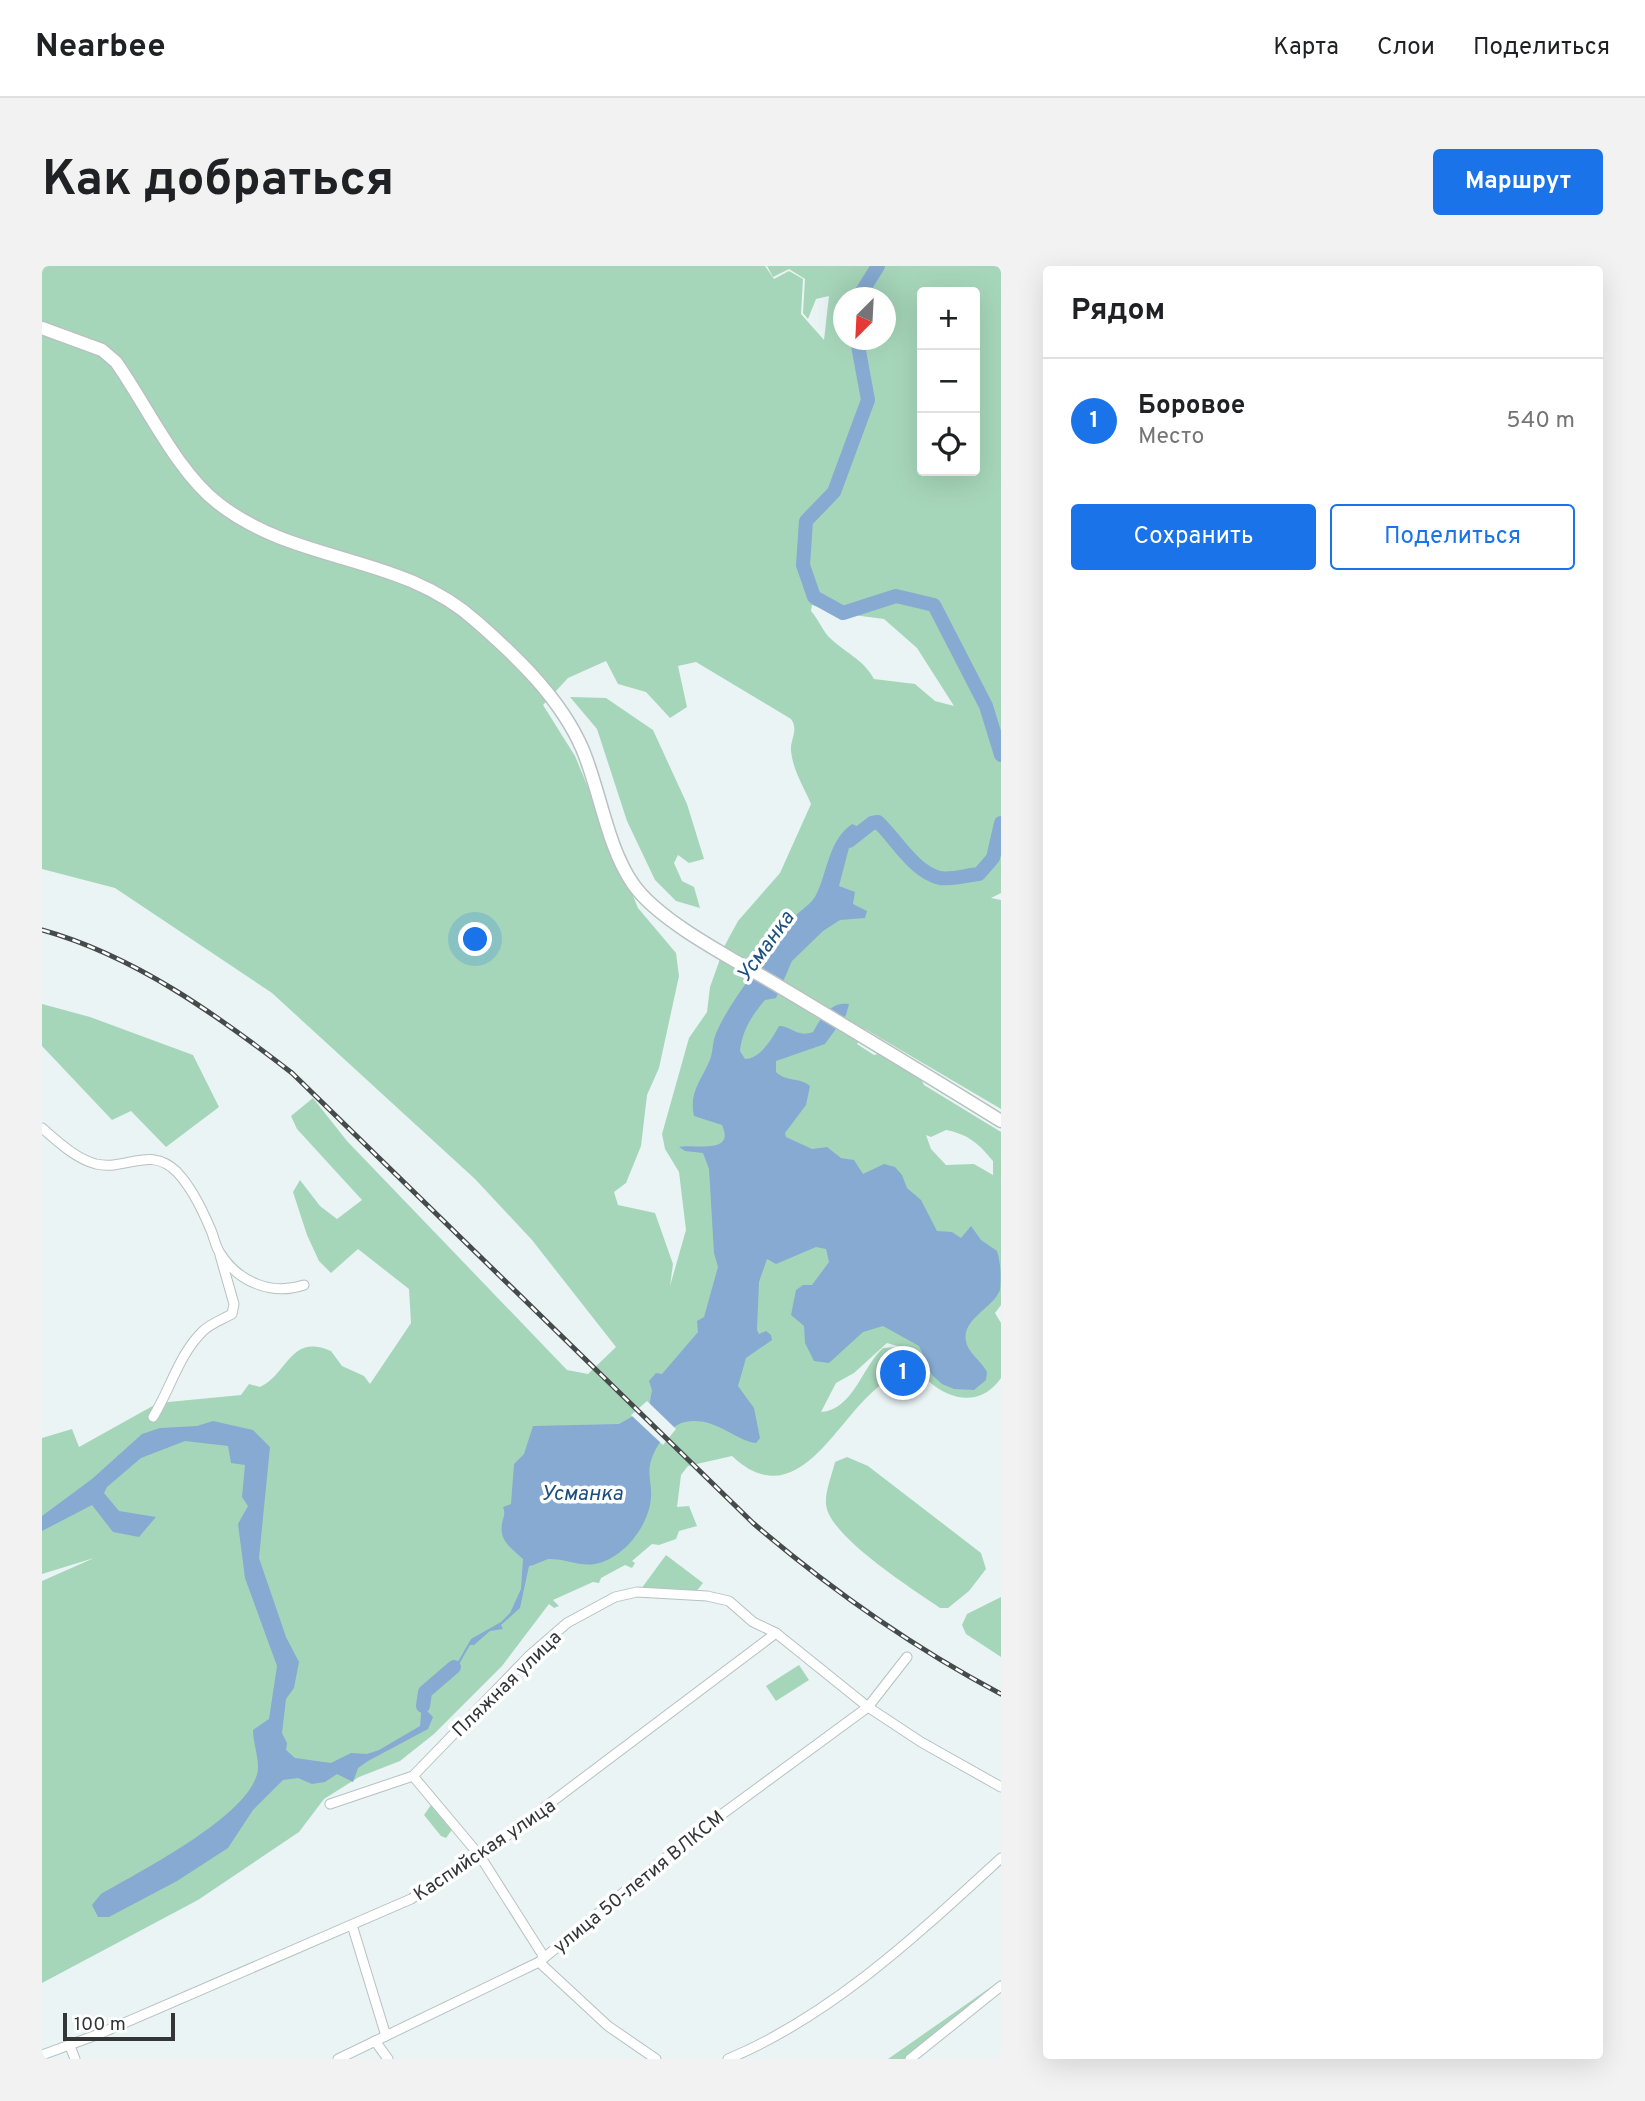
<!DOCTYPE html>
<html lang="ru">
<head>
<meta charset="utf-8">
<style>
	:root { --surface:#fff; --page:#f2f2f2; --text:#202124; --muted:#757577; --line:#e0e0e0; --accent:#1a73e8 }
	body { margin:0; font-family:Overpass,sans-serif; background:var(--page); color:var(--text) }
	.controls { position:absolute; right:21px; top:21px; display:grid; overflow:hidden; border-radius:7px; box-shadow:0 7px 28px #0002 }
	.controls button { width:63px; height:63px; display:grid; place-items:center; padding:0; border:0; border-bottom:2px solid var(--line); background:var(--surface); color:var(--text); font:35px sans-serif }
	.compass { position:absolute; left:791px; top:21px; width:63px; height:63px; border-radius:50%; background:var(--surface); box-shadow:0 7px 28px #0002; rotate:204deg }
	.scale { position:absolute; left:21px; bottom:18px; width:112px; box-sizing:border-box; padding-left:7px; border:4px solid #323637; border-top:0; font-size:19px; line-height:24px; white-space:nowrap; color:#323637; -webkit-text-stroke:5px #fff; paint-order:stroke }
	.you { position:absolute; left:434px; top:674px; width:24px; height:24px; margin:-18px; border:5px solid #fff; border-radius:50%; background:#1a73e8; box-shadow:0 0 0 10px #1a73e833 }
	.badge { display:grid; place-items:center; width:46px; height:46px; border-radius:50%; background:var(--accent); color:#fff; font-size:23px; font-weight:700 }
	.pin { position:absolute; translate:-50% -50%; border:4px solid #fff; box-shadow:0 2px 7px #0006 }
	.list { margin:0; padding:0; list-style:none }
	h2 { display:flex; justify-content:space-between; align-items:center; height:91px; margin:0; padding:0 28px; font-size:30px }
	h2 small { font-size:23px; font-weight:400; color:var(--muted) }
	.list li { display:grid; grid-template-columns:46px 1fr auto; gap:21px; align-items:center; box-sizing:border-box; height:126px; padding:0 28px; border-top:2px solid var(--line) }
	.list b { display:block; font-size:26px; white-space:nowrap }
	.list p { margin:0; font-size:23px; white-space:nowrap; color:var(--muted) }
	.list em { font-size:23px; font-style:normal; color:var(--muted) }
	.actions { display:flex; gap:14px; padding:21px 28px }
	.actions a { flex:1; padding:16px 0; border:2px solid var(--accent); border-radius:7px; text-align:center; font-size:24px; color:var(--accent) }
	.actions .main { background:var(--accent); color:#fff }
	.icon { flex:none; width:38px; height:38px; fill:none; stroke:currentColor; stroke-width:2; stroke-linecap:round; stroke-linejoin:round }
	.map { position:relative; flex:none; width:959px; height:1793px; overflow:hidden; border-radius:7px }
	header { display:flex; align-items:center; gap:42px; box-sizing:border-box; height:98px; padding:0 35px; background:var(--surface); border-bottom:2px solid var(--line) }
	header strong { font-size:33px }
	nav { display:flex; gap:38px; margin-inline-start:auto; font-size:24px }
	.intro { display:flex; align-items:center; justify-content:space-between; box-sizing:border-box; height:168px; padding:0 42px }
	h1 { margin:0; font-size:49px }
	.button { padding:18px 32px; border-radius:7px; background:var(--accent); color:#fff; font-size:24px; font-weight:700 }
	main { display:flex; gap:42px; padding:0 42px }
	aside { flex:1; background:var(--surface); border-radius:7px; box-shadow:0 7px 28px #0002 }
	.map>svg:first-child { display:block }
	.green { fill:#a6d6ba; fill-rule:evenodd }
	.water { fill:#86aad1 }
	.pier { fill:#eaf4f5 }
	.lines { fill:none; stroke-linecap:round; stroke-linejoin:round }
	.river { stroke:#86aad1; stroke-width:14 }
	.street-casing { stroke:#b7c1c2; stroke-width:11 }
	.secondary-casing { stroke:#b7c1c2; stroke-width:15 }
	.street { stroke:#fff; stroke-width:9 }
	.secondary { stroke:#fff; stroke-width:12 }
	.rail-casing { stroke:#454a4b; stroke-width:5 }
	.rail { stroke:#fff; stroke-width:2.5; stroke-dasharray:8; stroke-linecap:butt }
	.labels { text-anchor:middle; stroke-width:7; stroke-linejoin:round; paint-order:stroke }
	.street-label { font-size:19px; fill:#323637; stroke:#fff }
	.water-label { font-size:21px; font-style:italic; fill:#1b4f80; stroke:#fff }
</style>
</head>
<body>
<header>
<strong>Nearbee</strong>
<nav><a>Карта</a><a>Слои</a><a>Поделиться</a></nav>
</header>
<div class="intro"><h1>Как добраться</h1><a class="button">Маршрут</a></div>
<main>
<div class="map">
<svg width="959" height="1793" viewBox="0 0 959 1793">
	<rect width="100%" height="100%" fill="#eaf4f5"/>
	<g class="green">
		<path d="M0 0H723L732 13 747 5 761 13 759 48 782 74 787 30 774 33 766 53 761 47 763 13 747 3 731 11 725 0H959V627L949 632 959 634V843L823 763 815 778 832 789 839 787 875 805 882 819 959 866V1039L953 1047 959 1057V1112C928 1156 877 1118 862 1082L845 1077 812 1107 794 1117 779 1146C811 1144 820 1101 841 1082L857 1081 861 1092 858 1102C843 1115 827 1128 814 1143 780 1182 744 1241 690 1190L646 1200 639 1209 635 1241 647 1240 655 1260 637 1265 634 1273 617 1279 610 1278 590 1295 593 1297 590 1302 583 1299 559 1312 557 1317 551 1316 511 1334 517 1340 512 1342 507 1338 460 1400 392 1468 358 1495 317 1511 282 1533 257 1566 156 1634 0 1717V1315L52 1292 0 1308V1172L30 1163 37 1181 116 1137 199 1129 207 1118 218 1121C246 1108 248 1067 289 1085L300 1100 322 1110 328 1118 369 1057 367 1023 316 983 289 1007 277 995 265 969 251 926 258 914 278 940 295 953 320 934 255 863 249 850 271 832 305 875 525 1104 546 1108 574 1081 490 974 433 913 230 727 73 622 0 603ZM880 26H933V205H880ZM802 32H844V74H802ZM770 339 796 347 842 353 875 382 912 440 893 435 873 418 832 413C822 394 804 387 789 373 781 366 777 354 769 345ZM564 395 576 418 604 426 628 452 645 441 636 400 654 396 749 453C757 464 748 473 749 485 751 505 762 521 769 538L738 607 696 655 683 679 668 721 665 746 647 772 620 868 623 883 637 906 644 964 628 1020 631 998 613 947 576 939 572 926 584 917 599 880 605 829 617 802 637 710 634 687 596 642 533 490 501 439 526 412ZM904 864C926 868 937 878 951 895V909L932 898 904 899 889 883 884 869 889 871Z"/>
		<path d="M528 431 564 432 611 464 645 538 662 593 647 597 636 589 632 597 640 615 652 621 658 642 634 635 613 614 585 555 555 463Z"/>
		<path d="M0 738 48 751 151 789 177 841 124 881 89 845 70 854 0 780Z"/>
		<path d="M805 1191 826 1200 939 1287 944 1303 927 1325 906 1342H898C871 1323 786 1270 784 1238 783 1225 790 1209 793 1196Z"/>
		<path d="M624 1289 661 1317 653 1327 599 1323Z"/>
		<path d="M959 1331V1391L924 1368 920 1359 925 1348Z"/>
		<path d="M757 1399 767 1414 734 1435 724 1420Z"/>
		<path d="M389 1539H394L412 1561 404 1572 399 1570 382 1549Z"/>
		<path d="M959 1714V1720L867 1793H846Z"/>
	</g>
	<path class="water" d="M810 558 824 564 808 578 797 620 813 626 811 638 825 645 823 652 798 654 781 665 750 695 734 732 723 734C710 749 700 765 698 785L703 793C718 793 730 773 737 760 750 760 755 772 771 766 779 752 788 735 807 738L804 749 783 778 734 795V806C744 816 758 811 768 820L764 839 743 867 744 871 770 883 785 881 799 892 812 894 821 908 842 898 853 901 860 909 865 922 879 934 895 965 910 966 919 972 929 960 939 974 955 985C959 997 959 1012 958 1024 951 1043 916 1054 925 1079 929 1089 940 1096 945 1106L944 1114 932 1124 912 1123 900 1118 890 1109 877 1080 841 1060 821 1066 787 1097 772 1095 763 1077 762 1060 749 1049 754 1024 761 1019H770L787 996 784 983 774 981 734 998 725 993 717 1016 715 1064 717 1068 724 1065 729 1069 730 1074 704 1092 696 1120 712 1142 718 1172 714 1177C693 1175 673 1150 643 1156 627 1159 611 1183 608 1199 606 1209 610 1221 609 1231 608 1254 589 1282 569 1292 545 1306 530 1293 507 1293 501 1294 494 1299 487 1300L478 1342 459 1359 461 1363 448 1365 432 1379H428L408 1414C390 1414 385 1428 384 1444L391 1451 386 1463 326 1495 316 1502 311 1516 295 1508 283 1516 270 1518 256 1512 241 1514 211 1544 186 1582 135 1615 67 1651H56L50 1639 59 1628C95 1607 216 1546 216 1501 216 1489 211 1476 211 1464L227 1453 235 1400 203 1312 196 1258 206 1240 200 1231 203 1199 189 1197 186 1180 143 1175 99 1192 65 1221 62 1227 77 1245 114 1251 97 1271 71 1266 50 1239 0 1265V1250L50 1213 100 1168 118 1162 155 1160 171 1155 211 1164 228 1181 217 1292 244 1371 257 1396 252 1422 244 1433 240 1467 245 1477 244 1484 253 1492 289 1497 309 1487 325 1488 337 1484 378 1460 381 1427 417 1394 429 1373 459 1356 468 1347 479 1323 481 1293C470 1283 457 1275 460 1258 461 1251 464 1248 461 1241L469 1238 472 1198 482 1188 491 1160 577 1158 607 1141 610 1124 607 1115 614 1107 620 1108 656 1066 655 1055 662 1051 676 1001 672 987 667 903 661 887 643 885 637 881C650 877 694 890 680 859L652 850C647 827 658 816 667 796 671 788 670 779 673 770 685 738 729 684 750 654 757 644 770 639 775 627 786 603 787 574 810 558Z"/>
	<path class="pier" d="M605 1135 634 1163 621 1179 589 1149Z"/>
	<g class="lines">
		<g class="river">
			<path d="M816 32 836 0"/>
			<path d="M815 74 826 134 792 226 764 255 761 299 772 331 801 347 854 330 892 339 944 440 959 489"/>
			<path d="M807 575 830 557 836 556C855 574 872 606 898 612 909 614 925 609 937 608L951 592 959 557"/>
			<path d="M381 1440 383 1426 412 1401"/>
		</g>
		<defs>
			<g id="street">
				<path d="M0 862C15 875 34 893 54 898 85 905 108 879 135 906 149 921 160 943 168 962 172 970 173 980 178 987 196 1016 230 1030 262 1019"/>
				<path d="M111 1151C128 1124 137 1088 161 1065 168 1058 181 1053 190 1048L192 1038 178 989"/>
				<path d="M371 1510 438 1590 502 1691"/>
				<path d="M288 1538 371 1510 487 1390 525 1357 573 1331 595 1326 665 1330 687 1335 711 1356 734 1367 826 1441 879 1476 959 1521"/>
				<path d="M310 1659 344 1770"/>
				<path d="M497 1696 566 1760 614 1793"/>
				<path d="M333 1775 346 1793"/>
				<path d="M28 1780 33 1793"/>
				<path d="M0 1789 57 1768 369 1633 438 1590 734 1367"/>
				<path d="M296 1793 497 1696 649 1571 826 1441 865 1391"/>
				<path d="M686 1793C791 1749 876 1668 959 1592"/>
				<path d="M868 1793 959 1720"/>
			</g>
			<path id="secondary" d="M0 62 60 84 74 96C105 140 135 206 177 238 256 299 359 287 435 356 475 391 518 432 540 482 558 524 565 581 591 618 617 656 695 695 735 719 810 764 885 809 959 855"/>
		</defs>
		<use href="#street" class="street-casing"/>
		<use href="#secondary" class="secondary-casing"/>
		<use href="#street" class="street"/>
		<use href="#secondary" class="secondary"/>
		<defs>
			<path id="rail" d="M0 664C93 690 175 749 250 807L711 1257C788 1323 869 1380 959 1428"/>
		</defs>
		<use href="#rail" class="rail-casing"/>
		<use href="#rail" class="rail"/>
	</g>
	<g class="labels">
		<g class="street-label">
			<text transform="translate(464 1417) rotate(-44)" y="7">Пляжная улица</text>
			<text transform="translate(442 1583) rotate(-34)" y="7">Каспийская улица</text>
			<text transform="translate(596 1615) rotate(-39)" y="7">улица 50-летия ВЛКСМ</text>
		</g>
		<g class="water-label">
			<text transform="translate(723 680) rotate(-54)" y="7">Усманка</text>
			<text x="540" y="1234">Усманка</text>
		</g>
	</g>
</svg>
<div class="controls">
<button>+</button>
<button>−</button>
<button><svg class="icon" aria-label="locate" viewBox="0 0 24 24"><circle cx="12" cy="12" r="6"/><path d="M12 2v4M12 18v4M2 12h4M18 12h4"/></svg></button>
</div>
<svg class="compass" viewBox="-18 -18 36 36"><path d="M0-13l5 13h-10z" fill="#e53935"/><path d="M0 13l5-13h-10z" fill="#757577"/></svg>
<div class="scale">100 m</div>
<div class="you"></div>
<div class="pin badge" style="left:861px;top:1107px">1</div>
</div>
<aside>
<h2>Рядом<small></small></h2>
<ul class="list">
<li><span class="badge">1</span><div><b>Боровое</b><p>Место</p></div><em>540 m</em></li>
</ul>
<div class="actions"><a class="main">Сохранить</a><a>Поделиться</a></div>
</aside>
</main>
</body>
</html>
